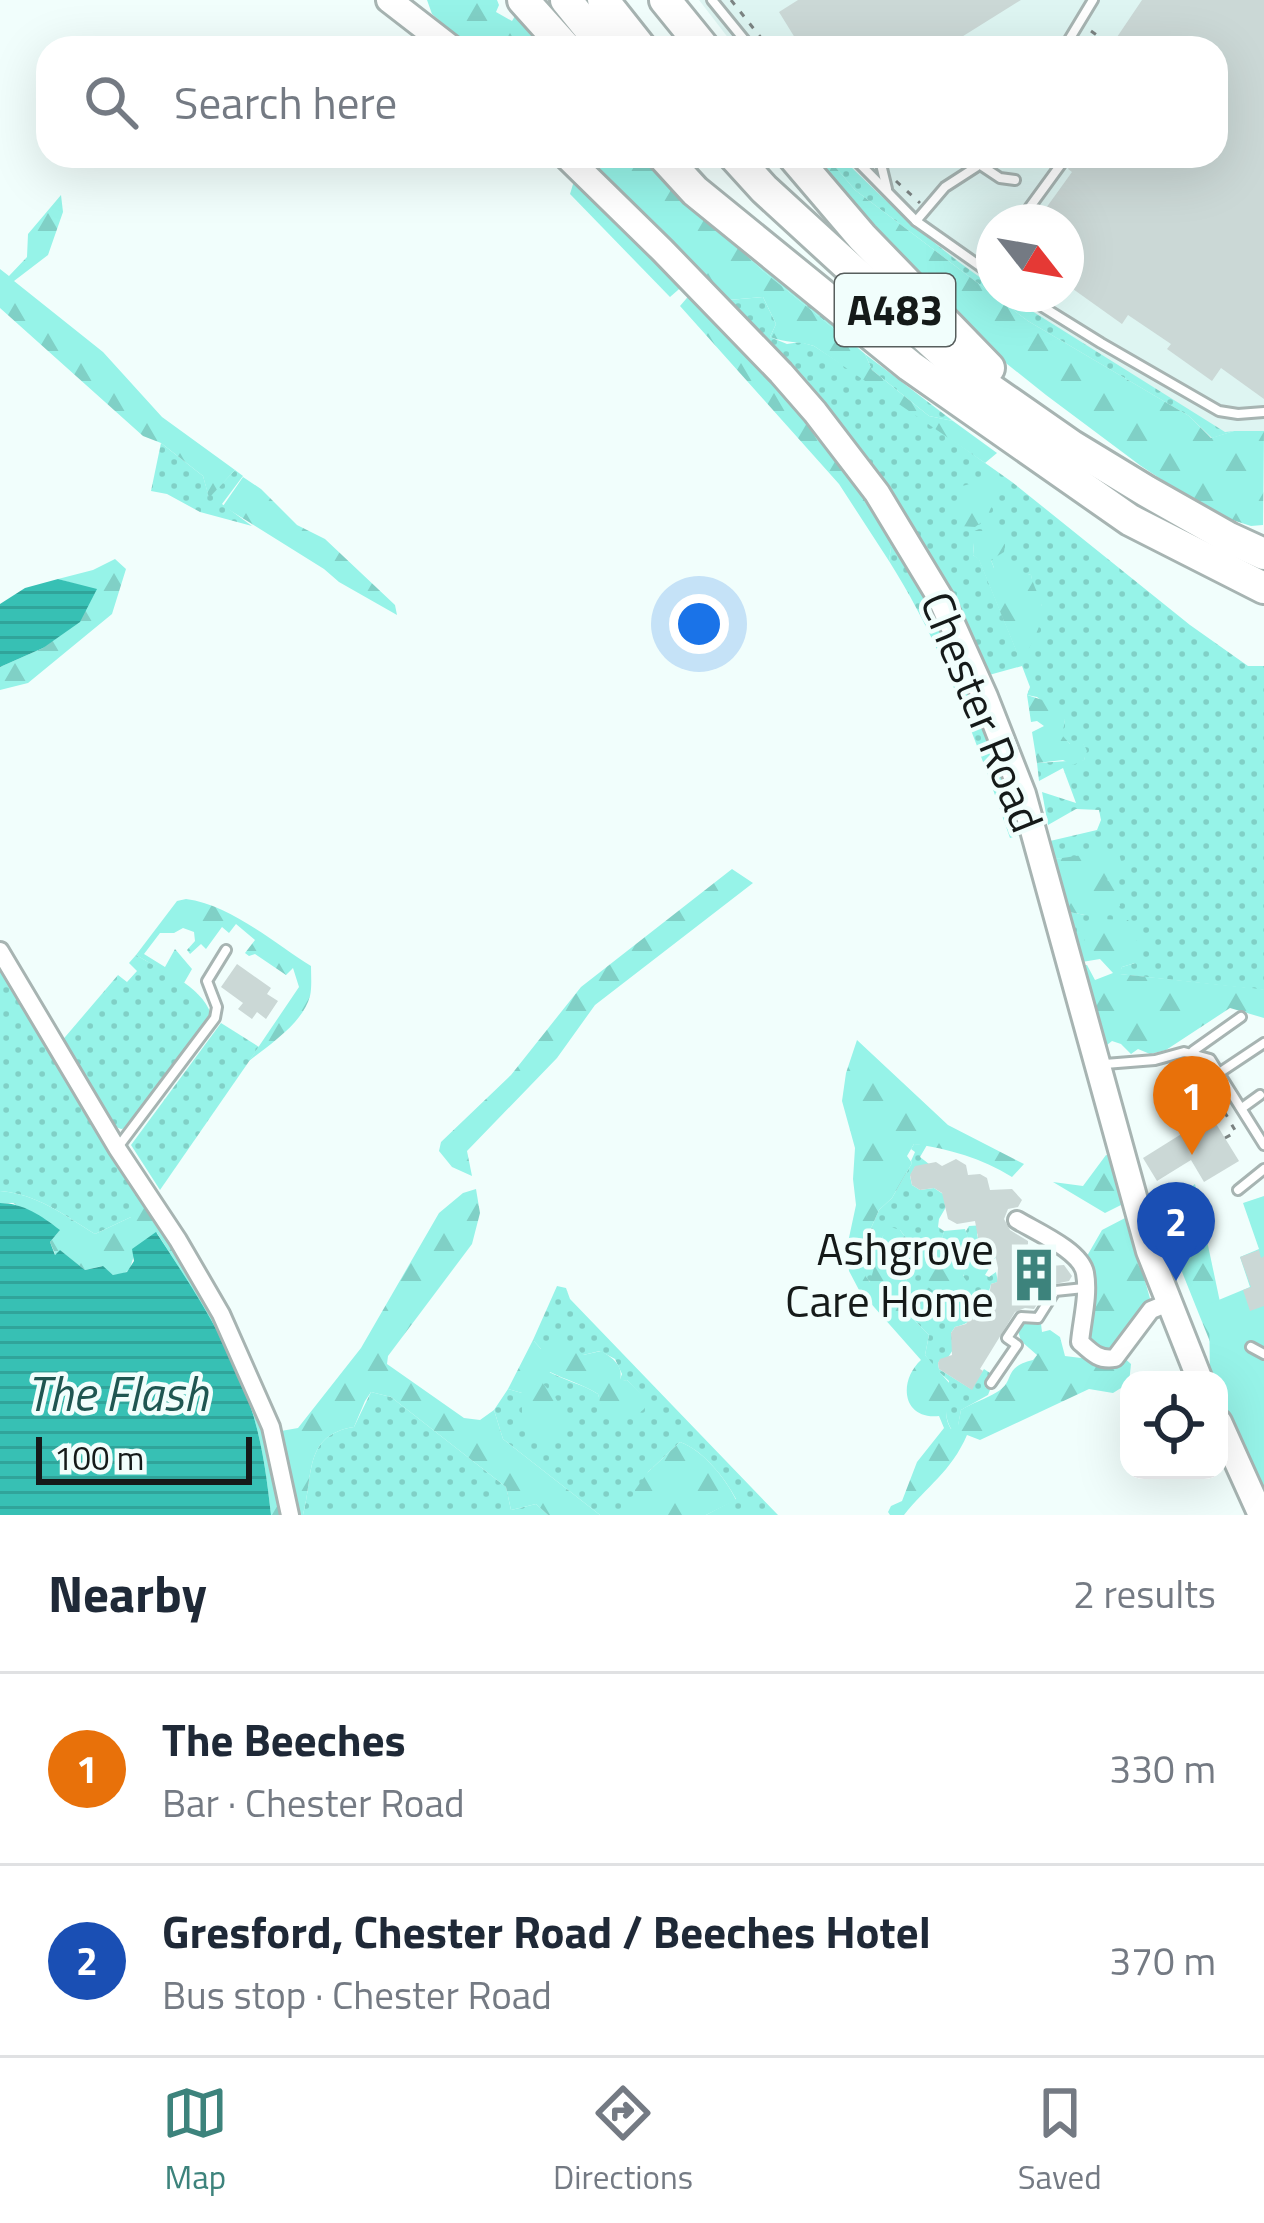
<!DOCTYPE html>
<html lang="en">
<head>
<meta charset="utf-8">
<style>
	:root { --surface:#fff; --page:#f6f6f7; --text:#1f2937; --muted:#747a83; --line:#e0e1e3; --accent:#3d837c }
	body { margin:0; font-family:"Titillium Web",sans-serif; background:var(--page); color:var(--text) }
	.controls { position:absolute; right:36px; bottom:36px; display:grid; overflow:hidden; border-radius:24px; box-shadow:0 12px 48px #0002 }
	.controls button { width:108px; height:108px; display:grid; place-items:center; padding:0; border:0; border-bottom:3px solid var(--line); background:var(--surface); color:var(--text); font:60px sans-serif }
	.compass { position:absolute; left:976px; top:204px; width:108px; height:108px; border-radius:50%; background:var(--surface); box-shadow:0 12px 48px #0002; rotate:121deg }
	.scale { position:absolute; left:36px; bottom:30px; width:216px; box-sizing:border-box; padding-left:12px; border:6px solid #151a19; border-top:0; font-size:33px; line-height:42px; white-space:nowrap; color:#151a19; -webkit-text-stroke:9px #f1fefc; paint-order:stroke }
	.you { position:absolute; left:699px; top:624px; width:42px; height:42px; margin:-30px; border:9px solid #fff; border-radius:50%; background:#1a73e8; box-shadow:0 0 0 18px #1a73e833 }
	.badge { display:grid; place-items:center; width:78px; height:78px; border-radius:50%; background:var(--accent); color:#fff; font-size:39px; font-weight:700 }
	.pin { position:absolute; translate:-50% -99px; filter:drop-shadow(0 3px 6px #0008) }
	.pin::after { content:''; position:absolute; top:63px; width:42px; height:36px; background:inherit; clip-path:polygon(0 0,100% 0,50% 100%) }
	.list { margin:0; padding:0; list-style:none }
	h2 { display:flex; justify-content:space-between; align-items:center; height:156px; margin:0; padding:0 48px; font-size:51px }
	h2 small { font-size:39px; font-weight:400; color:var(--muted) }
	.list li { display:grid; grid-template-columns:78px 1fr auto; gap:36px; align-items:center; box-sizing:border-box; height:192px; padding:0 48px; border-top:3px solid var(--line) }
	.list b { display:block; font-size:45px; white-space:nowrap }
	.list p { margin:0; font-size:39px; white-space:nowrap; color:var(--muted) }
	.list em { font-size:39px; font-style:normal; color:var(--muted) }
	.icon { flex:none; width:66px; height:66px; fill:none; stroke:currentColor; stroke-width:2; stroke-linecap:round; stroke-linejoin:round }
	.map { position:relative; flex:none; width:1264px; height:1515px; overflow:hidden }
	.search { position:absolute; background:var(--surface); box-shadow:0 12px 48px #0002; left:36px; right:36px; top:36px; height:132px; display:flex; align-items:center; gap:30px; box-sizing:border-box; padding:0 42px; border-radius:36px; color:var(--muted); font-size:45px }
	.sheet { height:540px; background:var(--surface) }
	nav { display:flex; justify-content:space-around; align-items:center; box-sizing:border-box; height:168px; border-top:3px solid var(--line); background:var(--surface); font-size:33px; color:var(--muted) }
	nav a { display:grid; justify-items:center; gap:6px }
	nav .on { color:var(--accent) }
	.map>svg:first-child { display:block }
	.built { fill:#def5f2; fill-rule:evenodd }
	.grass { fill:url(#grass-dots); fill-rule:evenodd }
	.forest { fill:url(#forest-firs) }
	.pitch { fill:#96f3e8 }
	.water { fill:url(#water-rules) }
	.building { fill:#cbd8d6 }
	.lines { fill:none; stroke-linecap:round; stroke-linejoin:round }
	.lane-casing { stroke:#a7b4b2; stroke-width:14 }
	.street-casing { stroke:#a7b4b2; stroke-width:22 }
	.secondary-casing { stroke:#a7b4b2; stroke-width:30 }
	.highway-casing { stroke:#a7b4b2; stroke-width:36 }
	.path { stroke:#7c8483; stroke-width:3; stroke-dasharray:6 9; stroke-linecap:butt }
	.lane { stroke:#fff; stroke-width:8 }
	.street { stroke:#fff; stroke-width:16 }
	.secondary { stroke:#fff; stroke-width:24 }
	.highway { stroke:#fff; stroke-width:30 }
	.labels { text-anchor:middle; stroke-width:9; stroke-linejoin:round; paint-order:stroke }
	.shield { fill:#f1fefc; stroke:#575e5d; stroke-width:3 }
	.shield-label { font-size:42px; font-weight:bold; fill:#151a19 }
	.street-label { font-size:45px; fill:#151a19; stroke:#f1fefc }
	.poi-label { font-size:45px; fill:#151a19; stroke:#f1fefc; text-anchor:end }
	.water-label { font-size:48px; font-style:italic; fill:#1f5651; stroke:#f1fefc }
</style>
</head>
<body>
<div class="map">
<svg width="1264" height="1515" viewBox="0 0 1264 1515">
	<defs>
		<pattern id="grass-dots" width="8" height="8" patternUnits="userSpaceOnUse" patternTransform="scale(3)"><rect width="8" height="8" fill="#96f3e8"/><path d="M2 2h.1M6 6h.1" fill="none" stroke="#80d0c6" stroke-width="1.8" stroke-linecap="round"/></pattern>
		<pattern id="forest-firs" width="22" height="20" patternUnits="userSpaceOnUse" patternTransform="scale(3)"><rect width="22" height="20" fill="#96f3e8"/><path d="M5 1l3.5 6h-7zM16 11l3.5 6h-7z" fill="#80d0c6"/></pattern>
		<pattern id="water-rules" width="6" height="5" patternUnits="userSpaceOnUse" patternTransform="scale(3)"><rect width="6" height="5" fill="#37c0b4"/><path d="M0 2.5h6" fill="none" stroke="#30a49a"/></pattern>
	</defs>
	<rect width="100%" height="100%" fill="#f1fefc"/>
	<path class="built" d="M699 0H1264V431H1234L1212 438 1028 321 855 190 826 156H1216V48H736ZM994 222H1066V294H994Z"/>
	<g class="grass">
		<path d="M641 156H649L709 214 865 354 953 421 929 416 872 370 865 354 762 270Z"/>
		<path d="M826 156H840C888 204 937 249 994 287V294H1005L1225 432 1234 431 1212 438 1189 416 1028 321 855 190Z"/>
		<path d="M763 297 776 324 770 337 787 344 800 342 814 346 889 395 1012 482 1190 625 1248 666H1264V990L1119 974 1122 967 1135 963V931L1083 942V932L1074 934 1069 912 1085 915 1106 880 1095 855 1055 859 1050 841 1097 830 1101 820 1099 810 1076 809 1048 825 1042 792 1076 803 1063 768 1039 781 1037 763 1084 760 1086 750 1083 744H1070L1061 735 1065 720 1037 697 1027 695 1030 687 1022 666 989 675C949 593 908 510 850 438 813 390 770 346 729 300ZM974 543 991 560 994 568 1031 575 1033 589 1042 606 1017 652 979 559 973 555Z"/>
		<path d="M161 443 203 476 209 497 235 470 243 476 222 504 252 526 200 512 167 494 151 491Z"/>
		<path d="M893 534 956 649 1026 833 1010 838C977 743 943 646 889 561Z"/>
		<path d="M136 955C161 970 201 985 211 1014L128 1128 121 1129 116 1127 60 1043 118 975 127 982 137 971 129 963Z"/>
		<path d="M0 963 140 1195 131 1217 95 1234C64 1215 37 1194 0 1191Z"/>
		<path d="M221 1023 259 1047 160 1190 131 1145Z"/>
		<path d="M914 1144 927 1145 920 1157 929 1164 915 1167 910 1176 912 1185 920 1190 934 1188 943 1194 946 1207 939 1219 938 1227 944 1231C942 1242 938 1247 927 1248L926 1276 958 1294C964 1270 973 1257 966 1231L969 1226 985 1225 977 1234 979 1243 985 1247 993 1245 996 1257 985 1275 989 1277 996 1272 998 1282 991 1284C986 1304 976 1323 955 1327L951 1333 956 1345 947 1359H941L938 1363 939 1369 971 1389 984 1369 993 1375 985 1387 990 1390 988 1395 961 1410 958 1426 952 1430C942 1416 947 1397 949 1381L935 1368 925 1355 929 1335 898 1304 906 1291 905 1283 918 1254 900 1230 883 1236 871 1283 859 1269 868 1235 879 1210 892 1198 912 1163 911 1161 915 1152 911 1149Z"/>
		<path d="M557 1286 566 1288 570 1299 778 1515H706L736 1499C725 1478 703 1450 680 1442L648 1472 636 1515H600L503 1439 494 1410 508 1389 522 1393V1413L549 1372C566 1381 582 1384 598 1394L603 1411 644 1397 627 1380 619 1382 622 1374 615 1359 600 1351 583 1355 541 1349 533 1340Z"/>
		<path d="M371 1392 391 1397 506 1487 511 1510 536 1504 548 1515H303C314 1475 303 1435 354 1427Z"/>
	</g>
	<g class="forest">
		<path d="M427 0H497L499 5 496 12 512 21 515 16 542 48H470L432 14Z"/>
		<path d="M587 156H641L762 270 865 354 872 370 929 416 953 421 997 453 985 463 814 346C799 341 786 343 770 337L776 324 763 297 728 300Z"/>
		<path d="M806 156H826L855 190 1028 321 1189 416 1211 438 1234 431H1264L1263 525 1251 526 1214 514 1141 466 1046 395 967 332Z"/>
		<path d="M581 176 686 283 670 297 570 194 574 181Z"/>
		<path d="M61 195 63 212 48 255 14 281 103 352 162 417 235 470 209 498 203 476 161 443 143 436 0 308V269L9 276 27 257 28 234Z"/>
		<path d="M692 292 787 392 893 534 889 561 839 484 680 306Z"/>
		<path d="M243 477 261 489 297 525 325 539 395 605 397 615 339 582 324 569 223 506Z"/>
		<path d="M994 477 998 488 991 491 994 501 986 519 975 527 961 526 955 510 959 487Z"/>
		<path d="M979 529 995 530 1005 545 1004 552 991 560 994 568 1013 564 1021 572 1031 575C1033 586 1040 596 1042 606 1044 621 1035 636 1029 648L1017 653 979 560 973 555 974 543 970 539V533Z"/>
		<path d="M115 559 126 569 112 614 28 683 0 690V667L43 648 96 590 58 579 93 570Z"/>
		<path d="M1027 695 1061 706 1065 720 1062 735 1070 744 1083 743 1087 751 1084 760 1073 765 1063 760 1037 763 1032 732 1044 726 1037 721 1031 722Z"/>
		<path d="M1118 850 1121 861 1116 872 1107 880 1118 887 1120 906 1085 915 1069 912 1055 859Z"/>
		<path d="M732 869 753 883 595 1005 557 1058 467 1151 472 1176 452 1167 439 1151 441 1142 511 1075 581 987Z"/>
		<path d="M186 899C231 905 274 943 311 966 311 976 312 987 310 996 303 1023 269 1045 249 1061L299 987 293 968 286 975 255 954 249 956 245 953 255 940 236 924 229 933 222 927 206 949 201 944 190 954 187 950 195 941 194 932 183 928 174 933H160L144 954 165 967 175 949 192 969 184 983 136 955 177 901Z"/>
		<path d="M1099 919 1128 920 1135 931 1140 957 1135 963 1122 967 1120 974 1260 989 1264 990V1018L1230 1008 1166 1050 1150 1054 1138 1049 1131 1054 1121 1044 1112 1041 1107 1045 1083 965H1087L1095 980 1113 973 1100 959 1082 962 1074 934 1083 931 1084 941 1088 931Z"/>
		<path d="M857 1040 948 1125 1024 1164 1012 1177C981 1158 950 1149 914 1144L907 1156 912 1163 892 1198 879 1210 868 1235 860 1269 870 1282 883 1236 891 1227 900 1230 918 1254 905 1283 906 1291 898 1304 929 1335 925 1355 956 1391C948 1404 942 1415 951 1429L958 1425 961 1410C972 1403 986 1399 997 1392 1016 1381 1002 1367 1033 1360L1037 1355 1021 1341 1018 1331 1023 1322 1036 1319 1041 1324 1042 1332 1050 1330 1060 1337 1065 1356 1081 1358 1122 1356 1131 1364 1129 1383 1113 1393 1089 1389 980 1440 967 1435C951 1472 927 1486 904 1515H890L888 1512 891 1506 902 1501 917 1462 944 1428 939 1416C902 1420 898 1381 921 1360L859 1290 849 1271 847 1247 856 1205 853 1179 855 1148 842 1101 846 1073Z"/>
		<path d="M1106 1155 1114 1156 1127 1202 1105 1213 1053 1182 1083 1186Z"/>
		<path d="M1195 1184 1249 1439 1158 1212Z"/>
		<path d="M476 1189 480 1213 472 1244 388 1356 387 1364 464 1418 480 1420 494 1410 503 1439 600 1515H548L536 1504 511 1510 506 1487 391 1397 371 1392 365 1401 354 1427C303 1435 314 1475 303 1515H299L281 1431 298 1428 361 1348 439 1213 463 1193Z"/>
		<path d="M0 1191C37 1194 64 1215 95 1234L131 1217 130 1207 140 1195 218 1314 268 1428 286 1515H271C267 1478 262 1440 250 1405 229 1342 192 1288 157 1233 151 1238 140 1245 136 1252 128 1267 135 1273 113 1275L102 1266 85 1270 61 1251 56 1256 50 1242 59 1231 13 1203H0Z"/>
		<path d="M1127 1217 1151 1302 1119 1348 1104 1352 1094 1346 1085 1335 1093 1277 1087 1256 1102 1230Z"/>
		<path d="M965 1229C971 1243 971 1263 963 1276L968 1283 966 1292 959 1295 961 1302 953 1307 927 1286 926 1277 917 1274 927 1248C938 1247 942 1241 944 1231Z"/>
		<path d="M533 1340 541 1349 550 1345 574 1344 583 1355 601 1351C613 1358 624 1366 620 1381L627 1380 645 1397 644 1409 636 1416 619 1422 602 1411 598 1394C582 1384 566 1380 550 1372L543 1384C563 1403 568 1417 556 1444L544 1440 525 1429 522 1413V1393L508 1389Z"/>
		<path d="M680 1442C703 1450 726 1479 736 1500L706 1515H636L635 1490 648 1472Z"/>
	</g>
	<path class="pitch" d="M1264 1196V1497L1219 1404V1380H1210L1209 1304 1250 1287 1240 1257 1259 1249 1243 1203Z"/>
	<g class="water">
		<path d="M58 579 97 589 80 622 43 648 0 667V604L25 588Z"/>
		<path d="M0 1203C23 1203 42 1216 60 1230L50 1242 55 1255 60 1250 85 1270 103 1266 113 1275 127 1272 134 1261 132 1249 156 1232C192 1287 229 1342 250 1405 262 1440 267 1478 271 1515H0Z"/>
	</g>
	<g class="building">
		<path d="M798 0H1021L944 48H819L813 38 800 46 779 12Z"/>
		<path d="M1142 0H1264V399L1221 368 1212 381 1167 349 1171 344 1128 315 1122 324 1066 284V222H1036L1072 172 1068 169 1075 156H1216V48H1120L1113 43Z"/>
		<path d="M237 964 271 988 267 994 278 1001 266 1019 257 1012 252 1019 238 1009 243 1003 221 987Z"/>
		<path d="M1215 1122 1239 1161 1204 1182 1191 1160 1157 1181 1143 1158 1191 1128 1194 1135Z"/>
		<path d="M956 1159 966 1165 968 1175 980 1174 987 1178 990 1190 1012 1189 1022 1200 1018 1207 1008 1209 1004 1219 1010 1230 1028 1241V1244L1020 1257 1036 1267 1064 1265 1072 1276 1069 1281 1050 1285 1034 1309 1025 1308 1015 1312 980 1369 983 1371 972 1390 939 1369 938 1363 940 1359 952 1355 951 1333 955 1327 966 1324 970 1318 974 1320 989 1296 991 1284 997 1282 998 1268 993 1245 985 1247 979 1243 975 1221 957 1224 948 1219 942 1193 934 1188 920 1190 912 1185 910 1175 915 1166 936 1162 942 1166Z"/>
		<path d="M1259 1250 1261 1258 1264 1256V1306L1250 1311 1243 1290 1251 1287 1240 1257Z"/>
	</g>
	<g class="lines">
		<defs>
			<g id="lane">
				<path d="M712 0 751 48"/>
				<path d="M1064 48 1093 0"/>
				<path d="M852 156 916 221"/>
				<path d="M879 156 887 189"/>
				<path d="M986 156 976 167 945 187 916 221 994 276"/>
				<path d="M979 164 1000 178 1015 180"/>
				<path d="M1019 222 1067 156"/>
				<path d="M1022 294 1101 343 1219 411 1238 414 1264 412"/>
				<path d="M1193 1051 1241 1017"/>
				<path d="M1105 1064 1155 1060 1184 1052 1210 1059 1264 1145"/>
				<path d="M1219 1073 1264 1043"/>
				<path d="M1242 1108 1260 1095"/>
				<path d="M118 1147 215 1018 217 1007 207 981 226 950"/>
				<path d="M1238 1190 1264 1169"/>
				<path d="M1251 1347 1264 1354"/>
				<path d="M991 1383 1017 1345 1007 1338 1021 1317 1038 1318 1055 1291 1084 1288"/>
			</g>
			<g id="street">
				<path d="M0 951 117 1148 178 1240 221 1314 271 1427 290 1515"/>
				<path d="M1017 1220C1037 1232 1081 1251 1085 1273 1089 1295 1082 1320 1080 1342 1091 1352 1099 1361 1115 1358L1151 1310 1168 1303"/>
			</g>
			<g id="secondary">
				<path d="M389 0 451 48"/>
				<path d="M566 156 662 250 781 373 815 412 877 493 941 599 985 697 1023 794 1149 1251 1200 1380"/>
				<path d="M1219 1422 1261 1515"/>
			</g>
			<g id="highway">
				<path d="M523 0 566 48"/>
				<path d="M566 0 605 48"/>
				<path d="M603 0 641 48"/>
				<path d="M665 0 704 48"/>
				<path d="M663 156 695 191 910 366 1130 520 1264 588"/>
				<path d="M734 156 764 189 957 366 1072 446 1146 491 1229 538 1264 554"/>
				<path d="M793 156 862 237 989 368"/>
			</g>
		</defs>
		<use href="#lane" class="lane-casing"/>
		<use href="#street" class="street-casing"/>
		<use href="#secondary" class="secondary-casing"/>
		<use href="#highway" class="highway-casing"/>
		<g class="path">
			<path d="M731 0 769 48"/>
			<path d="M1091 31 1115 48"/>
			<path d="M793 48 796 44"/>
			<path d="M896 181 920 203"/>
			<path d="M1188 1125 1196 1128 1222 1112"/>
			<path d="M1225 1138 1236 1132 1224 1111 1227 1109"/>
		</g>
		<use href="#lane" class="lane"/>
		<use href="#street" class="street"/>
		<use href="#secondary" class="secondary"/>
		<use href="#highway" class="highway"/>
	</g>
	<defs>
		<symbol id="building-bare" viewBox="-9 -9 18 18"><path d="M-4-6H4V6H1V3H-1V6H-4ZM-2.5-4.3h1.7v1.8h-1.7ZM.8-4.3h1.7v1.8H.8ZM-2.5-1h1.7V.8h-1.7ZM.8-1h1.7V.8H.8Z" fill="#3d837c" stroke="#f1fefc" stroke-width="2.5" paint-order="stroke"/></symbol>
	</defs>
	<g fill-rule="evenodd">
		<use href="#building-bare" x="996" y="1237" width="76" height="76"/>
	</g>
	<g class="labels">
		<rect class="shield" x="835" y="274" width="120" height="72" rx="9"/>
		<g class="shield-label">
			<text x="895" y="325">A483</text>
		</g>
		<g class="street-label">
			<text transform="translate(982 712) rotate(68)" y="16">Chester Road</text>
		</g>
		<g class="poi-label">
			<text x="994" y="1265">Ashgrove<tspan x="994" dy="52">Care Home</tspan></text>
		</g>
		<g class="water-label">
			<text x="117" y="1411">The Flash</text>
		</g>
	</g>
</svg>
<div class="controls">
<button><svg class="icon" aria-label="locate" viewBox="0 0 24 24"><circle cx="12" cy="12" r="6"/><path d="M12 2v4M12 18v4M2 12h4M18 12h4"/></svg></button>
</div>
<svg class="compass" viewBox="-18 -18 36 36"><path d="M0-13l5 13h-10z" fill="#e53935"/><path d="M0 13l5-13h-10z" fill="#747a83"/></svg>
<div class="scale">100 m</div>
<div class="you"></div>
<div class="pin badge" style="left:1192px;top:1155px;background:#e8710a">1</div>
<div class="pin badge" style="left:1176px;top:1281px;background:#1a4fb4">2</div>
<div class="search"><svg class="icon" aria-label="search" viewBox="0 0 24 24"><circle cx="10" cy="10" r="6"/><path d="M15 15l6 6"/></svg>Search here</div>
</div>
<section class="sheet">
<h2>Nearby<small>2 results</small></h2>
<ul class="list">
<li><span class="badge" style="background:#e8710a">1</span><div><b>The Beeches</b><p>Bar · Chester Road</p></div><em>330 m</em></li>
<li><span class="badge" style="background:#1a4fb4">2</span><div><b>Gresford, Chester Road / Beeches Hotel</b><p>Bus stop · Chester Road</p></div><em>370 m</em></li>
</ul>
</section>
<nav>
<a class="on"><svg class="icon" aria-label="map" viewBox="0 0 24 24"><path d="M3 6l6-2 6 2 6-2v14l-6 2-6-2-6 2zM9 4v14M15 6v14"/></svg>Map</a>
<a><svg class="icon" aria-label="directions" viewBox="0 0 24 24"><path d="M12 3l9 9-9 9-9-9zM9 14v-3h6M13 9l2 2-2 2"/></svg>Directions</a>
<a><svg class="icon" aria-label="saved" viewBox="0 0 24 24"><path d="M7 4h10v16l-5-4-5 4z"/></svg>Saved</a>
</nav>
</body>
</html>
